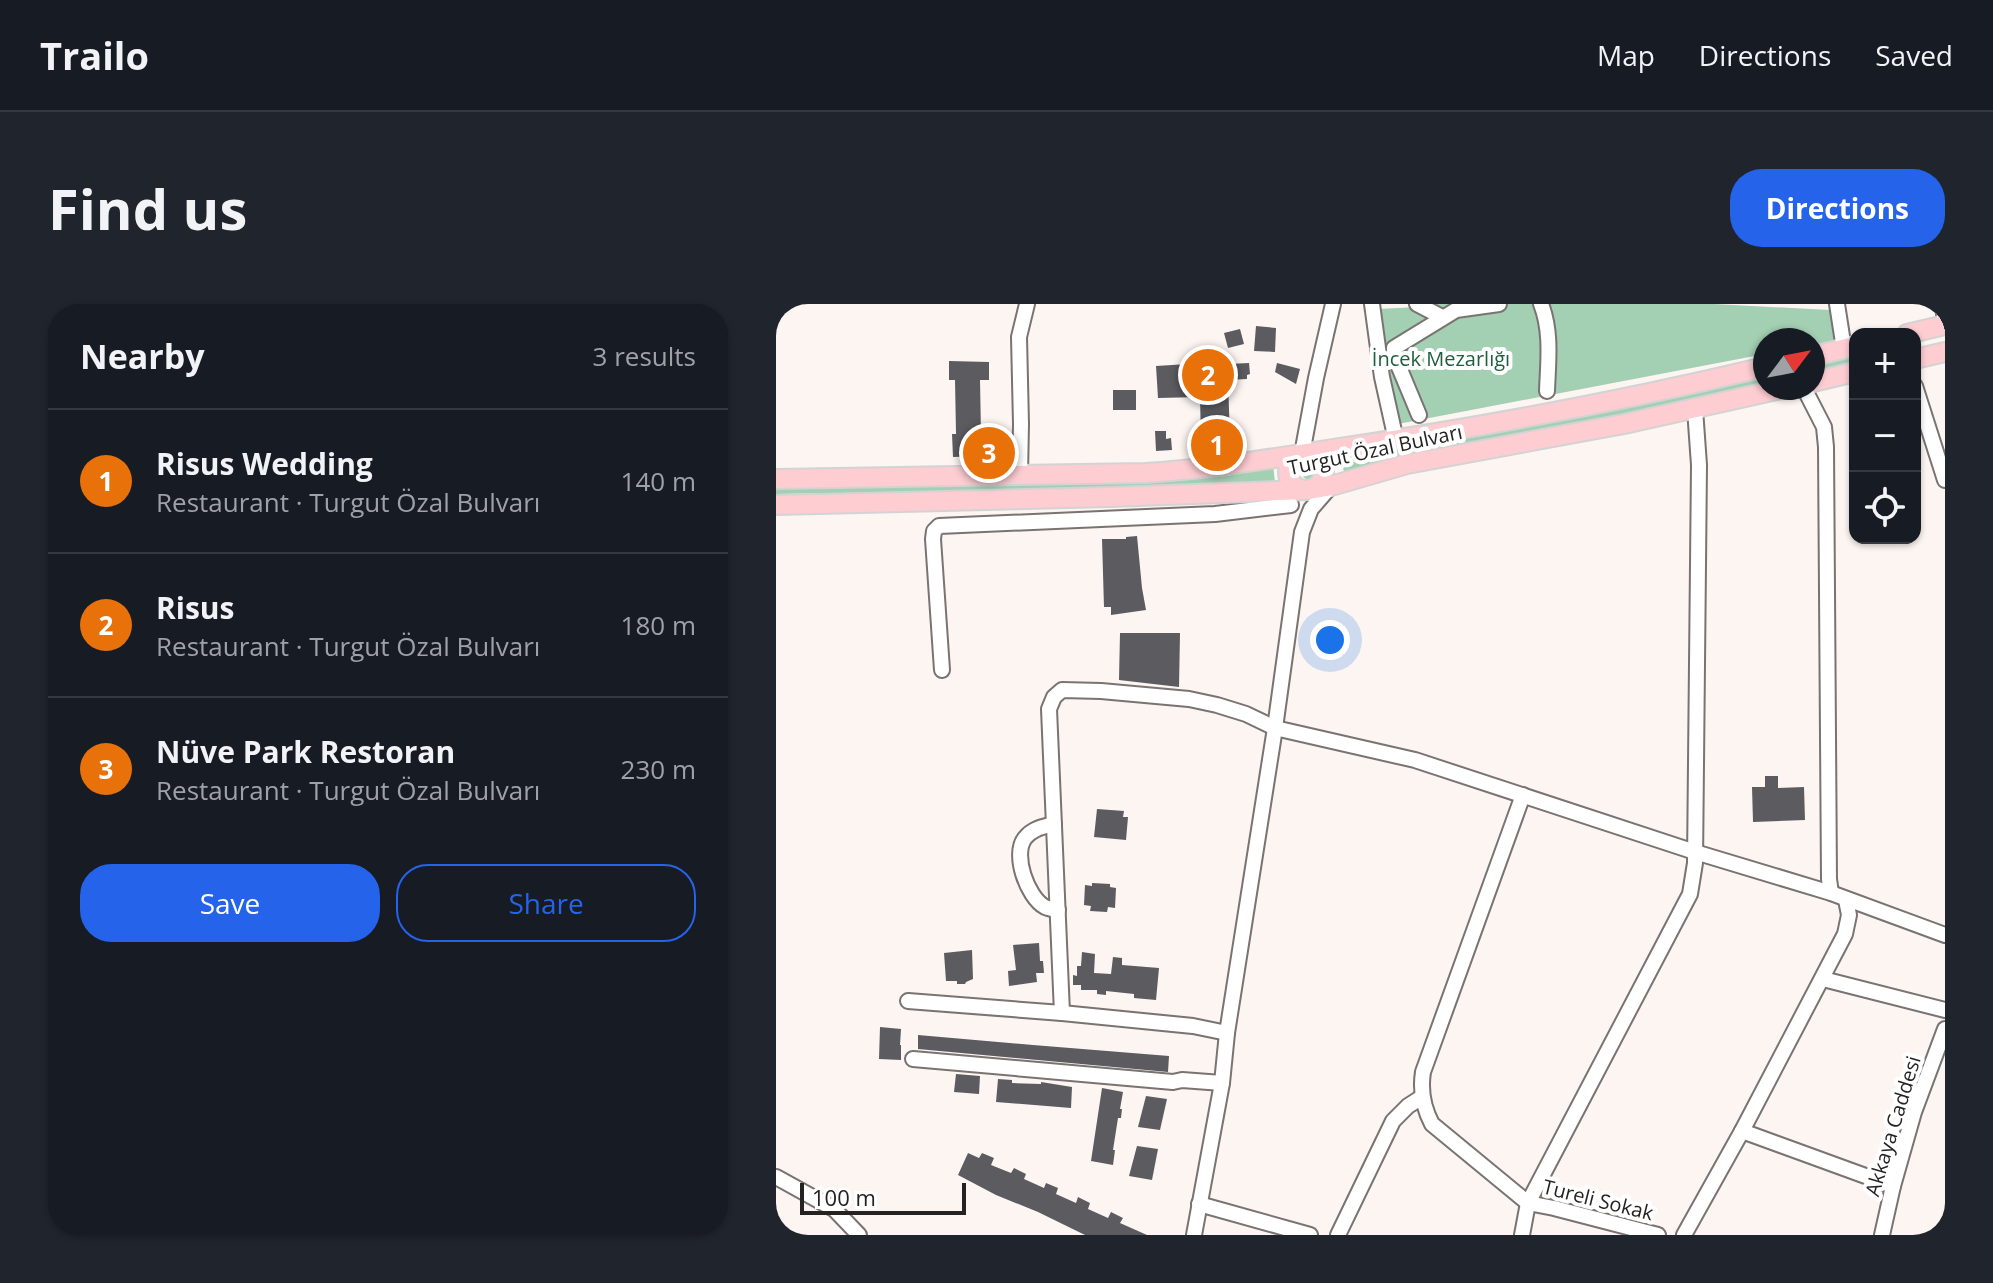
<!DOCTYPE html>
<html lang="en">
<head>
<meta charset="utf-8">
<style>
	:root { --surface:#171b24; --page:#20242c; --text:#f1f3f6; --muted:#9ea1a6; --line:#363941; --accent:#2563eb }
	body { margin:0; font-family:"Open Sans",sans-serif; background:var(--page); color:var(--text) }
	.controls { position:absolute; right:24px; top:24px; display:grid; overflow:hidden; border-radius:16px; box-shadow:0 2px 6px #0004 }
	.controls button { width:72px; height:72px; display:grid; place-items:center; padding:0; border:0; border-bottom:2px solid var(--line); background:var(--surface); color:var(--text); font:40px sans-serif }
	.compass { position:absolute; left:977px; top:24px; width:72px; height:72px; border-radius:50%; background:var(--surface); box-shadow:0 2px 6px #0004; rotate:58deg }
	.scale { position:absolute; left:24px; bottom:20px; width:166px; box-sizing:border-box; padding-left:8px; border:4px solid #252322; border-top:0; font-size:22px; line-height:28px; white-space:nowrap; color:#252322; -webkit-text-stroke:6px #fff; paint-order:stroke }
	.you { position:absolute; left:554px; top:336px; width:28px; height:28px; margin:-20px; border:6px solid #fff; border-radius:50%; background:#1a73e8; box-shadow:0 0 0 12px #1a73e833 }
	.badge { display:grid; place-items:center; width:52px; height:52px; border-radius:50%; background:var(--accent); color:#fff; font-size:26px; font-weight:700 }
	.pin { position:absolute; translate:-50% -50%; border:4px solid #fff; box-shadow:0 2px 8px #0006 }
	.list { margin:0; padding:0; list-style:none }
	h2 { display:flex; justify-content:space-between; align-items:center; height:104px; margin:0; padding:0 32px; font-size:34px }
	h2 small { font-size:26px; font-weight:400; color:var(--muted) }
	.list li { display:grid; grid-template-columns:52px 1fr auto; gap:24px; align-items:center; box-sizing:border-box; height:144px; padding:0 32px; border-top:2px solid var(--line) }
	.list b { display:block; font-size:30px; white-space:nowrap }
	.list p { margin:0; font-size:26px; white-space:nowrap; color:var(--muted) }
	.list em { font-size:26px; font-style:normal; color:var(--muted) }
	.actions { display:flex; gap:16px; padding:24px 32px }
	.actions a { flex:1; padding:18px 0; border:2px solid var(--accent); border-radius:32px; text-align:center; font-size:28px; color:var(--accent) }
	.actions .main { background:var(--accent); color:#fff }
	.icon { flex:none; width:44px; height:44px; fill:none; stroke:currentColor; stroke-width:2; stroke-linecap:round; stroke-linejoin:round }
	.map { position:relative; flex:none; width:1169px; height:931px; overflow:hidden; border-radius:32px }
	header { display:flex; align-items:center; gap:48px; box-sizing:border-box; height:112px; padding:0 40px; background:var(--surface); border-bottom:2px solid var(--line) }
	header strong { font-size:38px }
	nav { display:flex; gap:44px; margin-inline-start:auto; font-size:28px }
	.intro { display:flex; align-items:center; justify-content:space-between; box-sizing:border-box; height:192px; padding:0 48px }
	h1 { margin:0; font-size:56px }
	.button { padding:20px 36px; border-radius:32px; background:var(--accent); color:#fff; font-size:28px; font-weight:700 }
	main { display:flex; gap:48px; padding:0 48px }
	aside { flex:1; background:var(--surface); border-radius:32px; box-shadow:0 2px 6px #0004 }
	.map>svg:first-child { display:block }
	.green { fill:#a3cfb3 }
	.building { fill:#5b5b60 }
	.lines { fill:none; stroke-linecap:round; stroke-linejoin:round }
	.minor-casing { stroke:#797371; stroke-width:18 }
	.major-casing { stroke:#d3d3d3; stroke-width:22 }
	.minor { stroke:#fff; stroke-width:14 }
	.major { stroke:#fdcdd2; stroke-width:18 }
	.labels { text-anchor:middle; stroke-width:8; stroke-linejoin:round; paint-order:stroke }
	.park-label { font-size:20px; fill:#1f5e3d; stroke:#fff }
	.street-label { font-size:20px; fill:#252322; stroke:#fff }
</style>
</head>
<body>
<header>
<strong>Trailo</strong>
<nav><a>Map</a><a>Directions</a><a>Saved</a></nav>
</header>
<div class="intro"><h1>Find us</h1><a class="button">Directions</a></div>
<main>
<aside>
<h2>Nearby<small>3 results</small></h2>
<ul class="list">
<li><span class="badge" style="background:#e8710a">1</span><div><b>Risus Wedding</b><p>Restaurant · Turgut Özal Bulvarı</p></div><em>140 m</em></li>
<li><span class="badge" style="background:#e8710a">2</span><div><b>Risus</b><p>Restaurant · Turgut Özal Bulvarı</p></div><em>180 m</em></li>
<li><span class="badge" style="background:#e8710a">3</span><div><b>Nüve Park Restoran</b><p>Restaurant · Turgut Özal Bulvarı</p></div><em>230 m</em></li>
</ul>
<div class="actions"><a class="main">Save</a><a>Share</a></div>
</aside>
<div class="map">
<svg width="1169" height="931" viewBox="0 0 1169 931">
	<rect width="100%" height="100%" fill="#fcf5f2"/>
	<g class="green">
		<path d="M643 0H938L1054 6 1062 36 1037 41V36H989V50L622 120 608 55 601 5 643 3Z"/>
		<path d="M1079 52V59L1037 69V62Z"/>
		<path d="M989 73V80L783 125 617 155 568 168 564 151C617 148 669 138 721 129 811 113 900 93 989 73Z"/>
		<circle cx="534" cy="167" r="9"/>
		<path d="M497 160 499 179 465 178 380 184 0 190V182L383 177 452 172Z"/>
	</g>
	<g class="building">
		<path d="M480 22 500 24 499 48 478 47Z"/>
		<path d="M464 25 468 40 452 44 448 29Z"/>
		<path d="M451 48 452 60 473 59 474 70 471 71V75L452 76 454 135 425 136 424 93 382 94 380 62 412 60V49Z"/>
		<path d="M173 57 213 58V76H204L205 129H233L234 149H208V152L177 153 176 130H180L179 76H173Z"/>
		<path d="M501 59 524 65 520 80 499 68Z"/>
		<rect x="337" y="86" width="23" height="20"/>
		<path d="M379 127H390V135L395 134 396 146 380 147Z"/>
		<path d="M361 232 366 284 370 306 335 311V303H328L326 235H350V233Z"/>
		<path d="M344 329H404L403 383 343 376Z"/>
		<path d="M989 472H1002V484L1028 483 1029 516 977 518 976 483H989Z"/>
		<path d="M321 505 348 507 347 513H352L350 536 318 533Z"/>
		<path d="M316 579 334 580V583L340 584 339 604 332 603 331 608 314 607 315 602 308 601 309 581 316 582Z"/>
		<path d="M263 639 264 657H267L268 669H260L261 678 233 682 232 667 240 666 237 641Z"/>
		<path d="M196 646 197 675 190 678 189 680H181V677H170L168 649Z"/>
		<path d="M306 648 319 650 318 669 335 670 337 653 346 654V661L383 664 380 696 358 694V690L330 687V691L321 690V686H305V681H297V671L301 672V662H305Z"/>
		<path d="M104 723 125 725 124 741H125V756L103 755Z"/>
		<path d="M142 731 257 741 393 752 392 768 142 745Z"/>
		<path d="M180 770 204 772 203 790 178 788Z"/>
		<path d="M222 775 236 776V779L265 780V778L296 783 295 804 220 798Z"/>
		<path d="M326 784 347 788 344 805H346L345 814H342L337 846H339L337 861 315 857Z"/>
		<path d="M370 792 391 795 384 826 362 823Z"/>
		<path d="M361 842 382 845 376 876 353 872Z"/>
		<path d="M192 849 203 854 206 849 218 854 215 861 235 869 238 864 250 870 248 875 268 884 270 879 282 884 280 890 300 899 302 893 314 899 312 905 332 914 335 908 347 914 344 919 371 931H309L262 908 220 891 182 871Z"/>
	</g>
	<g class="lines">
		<defs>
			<g id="minor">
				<path d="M596 0 606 73 620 136"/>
				<path d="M641 0 666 13"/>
				<path d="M765 0C776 28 772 58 771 87"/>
				<path d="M1061 0 1068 45"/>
				<path d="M1167 0 1169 21"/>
				<path d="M1139 82 1169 176"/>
				<path d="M1028 84 1048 123 1050 143 1053 575 1055 589"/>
				<path d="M643 111 618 51V44L680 6 723 0"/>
				<path d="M526 150 540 74 557 0"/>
				<path d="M244 171 245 120 243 33 251 0"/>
				<path d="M166 366 157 235 158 227 163 222 439 210 515 201"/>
				<path d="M747 491 647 768C644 787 647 803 656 820L752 899 778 904 882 931"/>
				<path d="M278 520C267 523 257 524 249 534 236 550 251 593 269 603 271 604 280 606 282 606"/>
				<path d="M1047 675 1169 706"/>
				<path d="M132 697 286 709 417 722 451 729"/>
				<path d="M286 709 273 405 278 393 286 386 325 387 413 395 441 401 470 410 499 424 639 456 919 548 1055 589 1169 631"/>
				<path d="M137 755 397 778 406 776 446 779"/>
				<path d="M966 827 1117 882"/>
				<path d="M0 873 58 905 83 931"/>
				<path d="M423 900 534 931"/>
				<path d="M418 931 446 779 451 729 499 424 526 228 535 205 555 182"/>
				<path d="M562 931 617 817 632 802 646 793"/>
				<path d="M746 931 752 899 914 590 919 559 923 161 919 105"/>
				<path d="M908 931 966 827 1069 630 1073 611 1070 596"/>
				<path d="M1106 931 1117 882 1138 808 1169 725"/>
			</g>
			<g id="major">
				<path d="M1131 30 1169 21"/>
				<path d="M1037 52 1079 42"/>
				<path d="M1139 55 1169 48"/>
				<path d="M1037 78 1079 68"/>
				<circle cx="530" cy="168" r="18"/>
				<path d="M0 175 369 169C432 165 494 155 557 145 702 124 846 97 989 63"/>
				<path d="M0 201 334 193 531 186 555 182 631 160 848 120 1010 84"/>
			</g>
		</defs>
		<use href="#minor" class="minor-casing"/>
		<use href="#major" class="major-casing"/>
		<use href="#minor" class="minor"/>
		<use href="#major" class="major"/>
	</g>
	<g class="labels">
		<g class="park-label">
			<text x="665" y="62">İncek Mezarlığı</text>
		</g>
		<g class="street-label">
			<text transform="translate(599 146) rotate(-12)" y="7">Turgut Özal Bulvarı</text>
			<text transform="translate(1117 822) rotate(-73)" y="7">Akkaya Caddesi</text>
			<text transform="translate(822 896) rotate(14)" y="7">Tureli Sokak</text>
		</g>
	</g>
</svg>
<div class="controls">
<button>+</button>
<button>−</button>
<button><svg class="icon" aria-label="locate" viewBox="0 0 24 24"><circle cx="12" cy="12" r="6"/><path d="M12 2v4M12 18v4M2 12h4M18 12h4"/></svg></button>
</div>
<svg class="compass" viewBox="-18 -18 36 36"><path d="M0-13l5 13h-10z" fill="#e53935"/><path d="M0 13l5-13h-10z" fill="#9ea1a6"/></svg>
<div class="scale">100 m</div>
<div class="you"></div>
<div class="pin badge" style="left:441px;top:141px;background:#e8710a">1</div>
<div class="pin badge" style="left:432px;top:71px;background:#e8710a">2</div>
<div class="pin badge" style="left:213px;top:149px;background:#e8710a">3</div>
</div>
</main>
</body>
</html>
